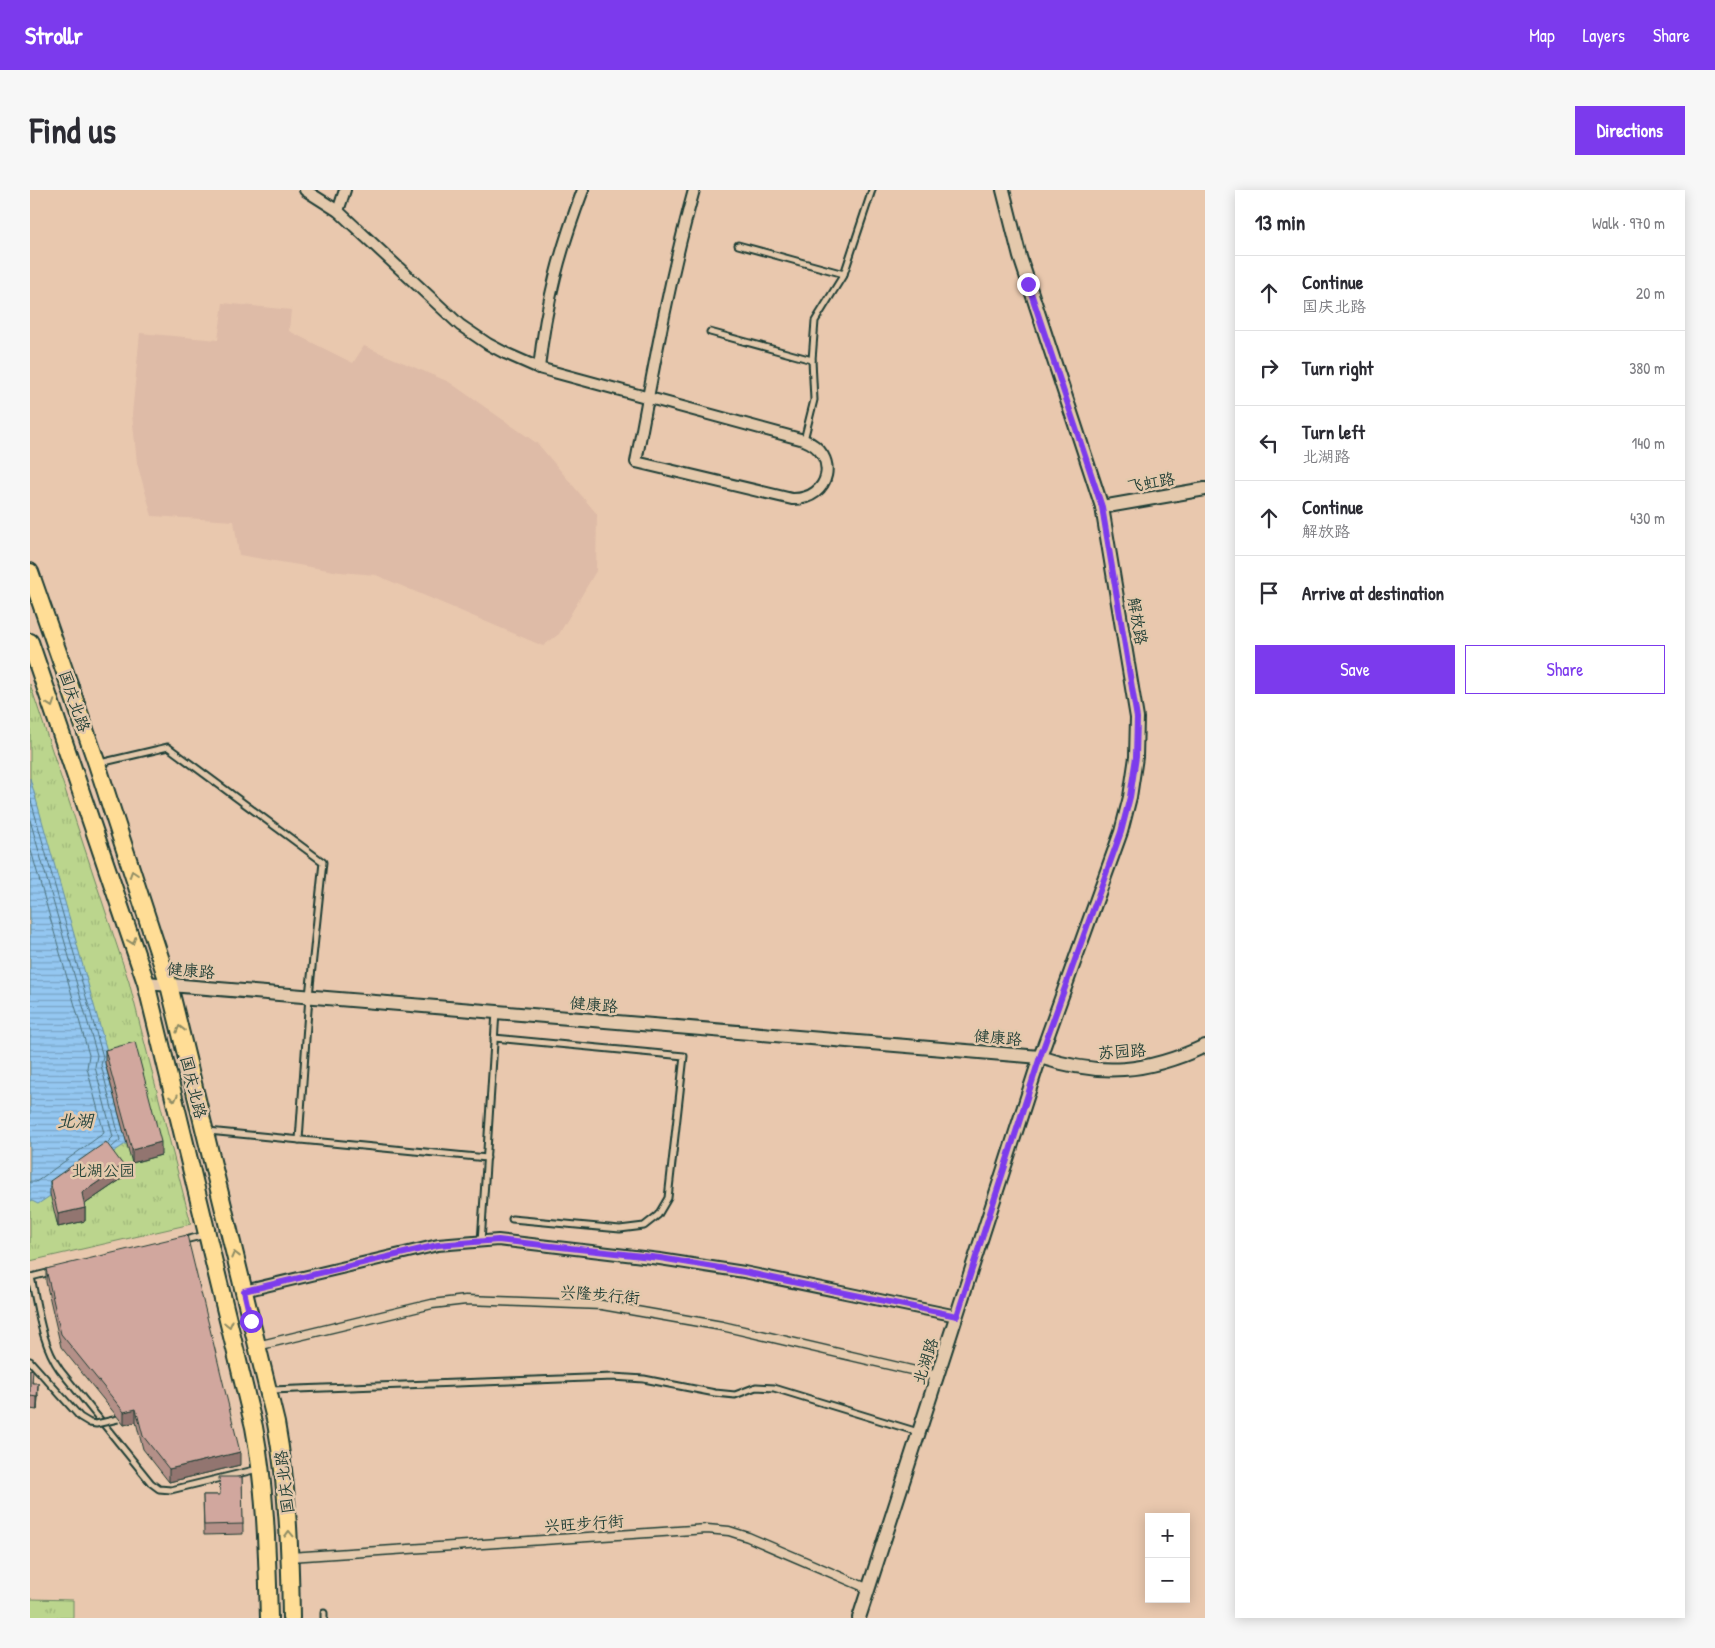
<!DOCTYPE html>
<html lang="en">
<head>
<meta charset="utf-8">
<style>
	:root { --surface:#fff; --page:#f7f7f7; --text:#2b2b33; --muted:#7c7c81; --line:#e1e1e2; --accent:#7c3aed }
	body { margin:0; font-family:"Patrick Hand","LXGW WenKai TC",sans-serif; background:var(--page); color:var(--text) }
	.controls { position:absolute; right:15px; bottom:15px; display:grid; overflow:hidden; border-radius:0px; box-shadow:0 2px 12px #0003 }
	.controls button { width:45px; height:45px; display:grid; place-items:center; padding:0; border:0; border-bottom:1px solid var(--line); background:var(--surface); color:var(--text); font:25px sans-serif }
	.stop { position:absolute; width:15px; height:15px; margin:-11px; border:4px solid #7c3aed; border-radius:50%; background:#fff }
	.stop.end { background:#7c3aed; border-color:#fff; box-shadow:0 1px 5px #0008 }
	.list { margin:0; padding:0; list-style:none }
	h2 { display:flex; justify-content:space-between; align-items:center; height:65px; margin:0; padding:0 20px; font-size:21px }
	h2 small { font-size:16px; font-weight:400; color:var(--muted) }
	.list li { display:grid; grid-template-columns:32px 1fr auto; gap:15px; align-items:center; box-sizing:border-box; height:75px; padding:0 20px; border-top:1px solid var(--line) }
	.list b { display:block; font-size:19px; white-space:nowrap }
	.list p { margin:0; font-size:16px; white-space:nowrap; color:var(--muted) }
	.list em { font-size:16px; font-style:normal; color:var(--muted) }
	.actions { display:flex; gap:10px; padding:15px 20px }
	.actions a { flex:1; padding:11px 0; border:1px solid var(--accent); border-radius:0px; text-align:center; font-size:18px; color:var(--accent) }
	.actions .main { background:var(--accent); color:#fff }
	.icon { flex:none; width:28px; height:28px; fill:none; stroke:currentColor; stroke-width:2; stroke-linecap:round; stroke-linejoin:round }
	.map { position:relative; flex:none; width:1175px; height:1428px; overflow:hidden; border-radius:0px }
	header { display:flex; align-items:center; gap:30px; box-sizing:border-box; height:70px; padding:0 25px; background:var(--accent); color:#fff }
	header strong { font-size:24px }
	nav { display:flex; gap:28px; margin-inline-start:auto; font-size:18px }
	.intro { display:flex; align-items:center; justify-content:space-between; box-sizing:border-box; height:120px; padding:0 30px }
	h1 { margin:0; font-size:35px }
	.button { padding:12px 22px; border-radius:0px; background:var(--accent); color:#fff; font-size:18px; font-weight:700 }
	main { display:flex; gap:30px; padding:0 30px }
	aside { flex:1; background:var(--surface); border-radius:0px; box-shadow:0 2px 12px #0003 }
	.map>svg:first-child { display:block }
	.built { fill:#debba7 }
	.grass { fill:url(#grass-tufts); stroke:#6d8960 }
	.water { fill:url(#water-rules); stroke:#6590a5 }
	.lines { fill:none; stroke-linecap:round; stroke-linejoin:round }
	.shore { stroke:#4e7480; stroke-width:1 }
	.service-casing { stroke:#1f3d34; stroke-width:9 }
	.pedestrian-casing { stroke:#1f3d34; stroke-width:11 }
	.minor-casing { stroke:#1f3d34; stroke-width:14 }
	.tertiary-casing { stroke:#1f3d34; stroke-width:16 }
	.primary-casing { stroke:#1f3d34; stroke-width:20 }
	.service { stroke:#e4c9ac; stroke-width:5 }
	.pedestrian { stroke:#e4c9ac; stroke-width:8 }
	.minor { stroke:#e4c9ac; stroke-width:10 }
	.tertiary { stroke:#e4c9ac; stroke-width:12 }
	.primary { stroke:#ffdd96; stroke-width:16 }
	.service-bridge-casing { stroke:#1f3d34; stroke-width:9; stroke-linecap:butt }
	.service-bridge { stroke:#e4c9ac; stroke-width:5 }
	.wall { fill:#b49088; stroke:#1f3d34 }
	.shaded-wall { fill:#92756f; stroke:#1f3d34 }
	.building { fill:#d1a79e; stroke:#1f3d34 }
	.oneway { stroke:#8f8d65 }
	.route { stroke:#7c3aed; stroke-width:6 }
	.labels { text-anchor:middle; stroke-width:5; stroke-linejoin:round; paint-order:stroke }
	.street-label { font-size:16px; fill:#1f3d34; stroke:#e4c9ac }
	.park-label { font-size:16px; fill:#274538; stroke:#e4c9ac }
	.water-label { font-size:18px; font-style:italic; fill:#25443d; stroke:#e4c9ac }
</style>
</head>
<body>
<header>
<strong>Strollr</strong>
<nav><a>Map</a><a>Layers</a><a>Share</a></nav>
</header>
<div class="intro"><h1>Find us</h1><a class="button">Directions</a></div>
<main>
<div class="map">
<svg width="1175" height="1428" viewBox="0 0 1175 1428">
	<defs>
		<pattern id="grass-tufts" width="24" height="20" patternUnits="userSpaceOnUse" patternTransform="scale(1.25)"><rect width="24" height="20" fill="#bbd58d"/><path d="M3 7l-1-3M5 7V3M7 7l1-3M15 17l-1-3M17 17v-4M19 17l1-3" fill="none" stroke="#a0b87a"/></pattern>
		<pattern id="water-rules" width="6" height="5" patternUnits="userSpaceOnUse" patternTransform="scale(1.25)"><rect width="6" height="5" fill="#94c7f1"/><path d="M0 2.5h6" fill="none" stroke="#78a3c4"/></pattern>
	</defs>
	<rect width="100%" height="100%" fill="#e9c8ae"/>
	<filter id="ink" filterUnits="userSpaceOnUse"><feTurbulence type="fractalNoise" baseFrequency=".02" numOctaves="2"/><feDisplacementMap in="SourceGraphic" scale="10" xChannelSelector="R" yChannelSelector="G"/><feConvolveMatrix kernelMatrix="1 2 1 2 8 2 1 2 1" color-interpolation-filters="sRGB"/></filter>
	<g filter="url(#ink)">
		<path class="built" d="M193 113 261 120 259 141 323 173 334 156 419 192 508 254 567 324 566 381 529 444 513 456 346 385 310 382 209 365 204 331 122 326 107 273 102 224 110 143 188 150Z"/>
		<g class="grass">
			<path d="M0 494 99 792 161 1034 0 1071Z"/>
			<path d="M0 1409 43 1410V1428H0Z"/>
		</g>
		<path class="water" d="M0 588 80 872 75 874 97 953 20 1004V1006L8 1014 0 1010Z"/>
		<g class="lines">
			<g class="shore">
				<path d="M0 607 73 867 71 875 90 950 82 957"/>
				<path d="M0 630 67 865 65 877 83 947 78 952"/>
				<path d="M0 657 59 865 57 878 74 943 6 992H0"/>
			</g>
			<defs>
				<g id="service">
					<path d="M708 55 814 84"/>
					<path d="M680 142 782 170"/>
					<path d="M774 250 784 210 782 170 785 131 814 84 842 0"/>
					<path d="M70 573 138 557 293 672 279 806 269 950"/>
					<path d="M464 848 654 866 638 1008 628 1025 614 1036 590 1039 482 1029"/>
					<path d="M178 941 457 968"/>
					<path d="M151 1051 175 1045"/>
					<path d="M451 1052 466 822"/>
					<path d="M21 1082 1 1087C8 1118 11 1153 30 1180L121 1293 129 1299 141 1300 228 1279"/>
					<path d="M0 1171 50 1227 60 1233"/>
					<path d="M241 1200 583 1187 614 1189 685 1203 705 1205 726 1197 744 1198 888 1242"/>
					<path d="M294 1423V1428"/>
				</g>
				<g id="pedestrian">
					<path d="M227 1156 402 1114 436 1110 572 1115 692 1136 907 1186"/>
					<path d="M260 1367 677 1339 699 1341 718 1347 839 1399"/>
				</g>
				<g id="minor">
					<path d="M275 0 308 21 430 135 458 154 475 163 509 178 774 250C810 264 801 310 762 309L606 272C623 181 639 90 664 0"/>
					<path d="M308 21 315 0"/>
					<path d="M509 178C516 113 530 60 553 0"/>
					<path d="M214 1101 408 1055 468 1050 630 1069 714 1082 927 1126"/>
				</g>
				<g id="tertiary">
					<path d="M1072 317 1175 299"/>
					<path d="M116 793 1010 867C1071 887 1117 883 1175 856"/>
					<path d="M829 1428 1010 867 1091 642 1100 607 1106 567 1107 528 1072 317 990 67 973 0"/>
				</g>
				<g id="primary">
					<path d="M0 382 67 574 139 795 246 1233C258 1299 260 1362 261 1428"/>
					<path d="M0 452 116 793 224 1237C236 1301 237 1363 239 1428"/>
				</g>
			</defs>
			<use href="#service" class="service-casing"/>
			<use href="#pedestrian" class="pedestrian-casing"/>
			<use href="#minor" class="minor-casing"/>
			<use href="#tertiary" class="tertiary-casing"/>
			<use href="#primary" class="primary-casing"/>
			<use href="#service" class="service"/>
			<use href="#pedestrian" class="pedestrian"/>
			<use href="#minor" class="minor"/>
			<use href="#tertiary" class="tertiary"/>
			<use href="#primary" class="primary"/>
			<defs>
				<path id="service-bridge" d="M60 1233 66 1234 88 1229"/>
			</defs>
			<use href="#service-bridge" class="service-bridge-casing"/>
			<use href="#service-bridge" class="service-bridge"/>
		</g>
		<g class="wall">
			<path d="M75 860 131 965 102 973 75 873Z"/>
			<path d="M93 988 55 1014V1031L28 1037 20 1004V991Z"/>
			<path d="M16 1079 210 1275 139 1292 113 1259 106 1232 94 1235 31 1157 16 1092Z"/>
			<path d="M0 1179 3 1193 8 1206 7 1220 0 1219Z"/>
			<path d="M212 1287 213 1344 174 1345 173 1305H190Z"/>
		</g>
		<g class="shaded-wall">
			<path d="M131 952V965L102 973V960Z"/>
			<path d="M93 975V988L52 1016V1003Z"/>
			<path d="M55 1018V1031L28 1037V1024Z"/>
			<path d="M8 1193V1206L7 1220V1207Z"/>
			<path d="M106 1219V1232L94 1235V1222Z"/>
			<path d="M210 1262V1275L139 1292V1279Z"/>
		</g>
		<g class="building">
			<path d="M105 852 131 952 102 960 75 860Z"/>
			<path d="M76 952 93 975 52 1003 55 1018 28 1024 20 991Z"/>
			<path d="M157 1045 210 1262 139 1279 113 1246 106 1219 94 1222 31 1144 16 1079Z"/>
			<path d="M0 1179 3 1180 2 1193H8L7 1207 0 1206Z"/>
			<path d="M189 1287H212L213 1334 174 1335 173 1305H190Z"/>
		</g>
		<defs><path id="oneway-chevron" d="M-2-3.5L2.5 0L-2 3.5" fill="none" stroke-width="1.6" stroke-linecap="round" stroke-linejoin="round" transform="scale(1.25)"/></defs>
		<g class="oneway">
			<use href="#oneway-chevron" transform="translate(21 514) rotate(71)"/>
			<use href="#oneway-chevron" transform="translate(103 684) rotate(-108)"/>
			<use href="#oneway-chevron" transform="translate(102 751) rotate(71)"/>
			<use href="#oneway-chevron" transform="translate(150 839) rotate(-104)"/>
			<use href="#oneway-chevron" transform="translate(144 908) rotate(76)"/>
			<use href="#oneway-chevron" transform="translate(205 1065) rotate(-104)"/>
			<use href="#oneway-chevron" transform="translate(199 1134) rotate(76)"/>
			<use href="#oneway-chevron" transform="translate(259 1344) rotate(-92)"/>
		</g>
	</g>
	<g class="lines" filter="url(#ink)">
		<path class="route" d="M221 1131 214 1101 408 1055 468 1050 630 1068 714 1082 927 1126 1010 867 1091 642 1100 607 1106 567 1107 528 1072 317 998 94"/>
	</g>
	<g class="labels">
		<g class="street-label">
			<text transform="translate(1121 292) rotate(-10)" y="6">飞虹路</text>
			<text transform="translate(1108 431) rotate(80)" y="6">解放路</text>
			<text transform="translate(45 511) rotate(71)" y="6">国庆北路</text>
			<text transform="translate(161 780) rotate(5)" y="6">健康路</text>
			<text transform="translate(564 814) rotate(5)" y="6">健康路</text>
			<text transform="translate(968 847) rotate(5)" y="6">健康路</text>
			<text transform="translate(1092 861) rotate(-4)" y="6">苏园路</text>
			<text transform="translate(164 897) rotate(76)" y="6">国庆北路</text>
			<text transform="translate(570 1104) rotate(5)" y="6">兴隆步行街</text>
			<text transform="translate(895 1171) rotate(-72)" y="6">北湖路</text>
			<text transform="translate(254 1292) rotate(-97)" y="6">国庆北路</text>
			<text transform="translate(554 1333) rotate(-4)" y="6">兴旺步行街</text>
		</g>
		<g class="park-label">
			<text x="73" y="986">北湖公园</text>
		</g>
		<g class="water-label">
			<text x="45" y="937">北湖</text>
		</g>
	</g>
</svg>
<div class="controls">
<button>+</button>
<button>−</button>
</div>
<div class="stop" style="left:221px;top:1131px"></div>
<div class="stop end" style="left:998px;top:94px"></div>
</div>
<aside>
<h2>13 min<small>Walk · 970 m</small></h2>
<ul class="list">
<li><svg class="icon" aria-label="ahead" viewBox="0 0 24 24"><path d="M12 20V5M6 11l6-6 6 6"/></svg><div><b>Continue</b><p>国庆北路</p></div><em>20 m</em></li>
<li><svg class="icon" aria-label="right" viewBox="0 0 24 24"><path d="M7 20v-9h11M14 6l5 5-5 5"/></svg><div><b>Turn right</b></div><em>380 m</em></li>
<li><svg class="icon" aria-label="left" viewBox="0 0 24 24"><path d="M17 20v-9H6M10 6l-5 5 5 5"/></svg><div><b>Turn left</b><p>北湖路</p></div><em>140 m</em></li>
<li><svg class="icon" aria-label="ahead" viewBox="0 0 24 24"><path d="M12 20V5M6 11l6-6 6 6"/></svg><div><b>Continue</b><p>解放路</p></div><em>430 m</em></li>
<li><svg class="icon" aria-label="arrive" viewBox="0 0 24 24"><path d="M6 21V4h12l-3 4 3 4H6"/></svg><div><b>Arrive at destination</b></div></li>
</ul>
<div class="actions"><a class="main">Save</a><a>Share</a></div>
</aside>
</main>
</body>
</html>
